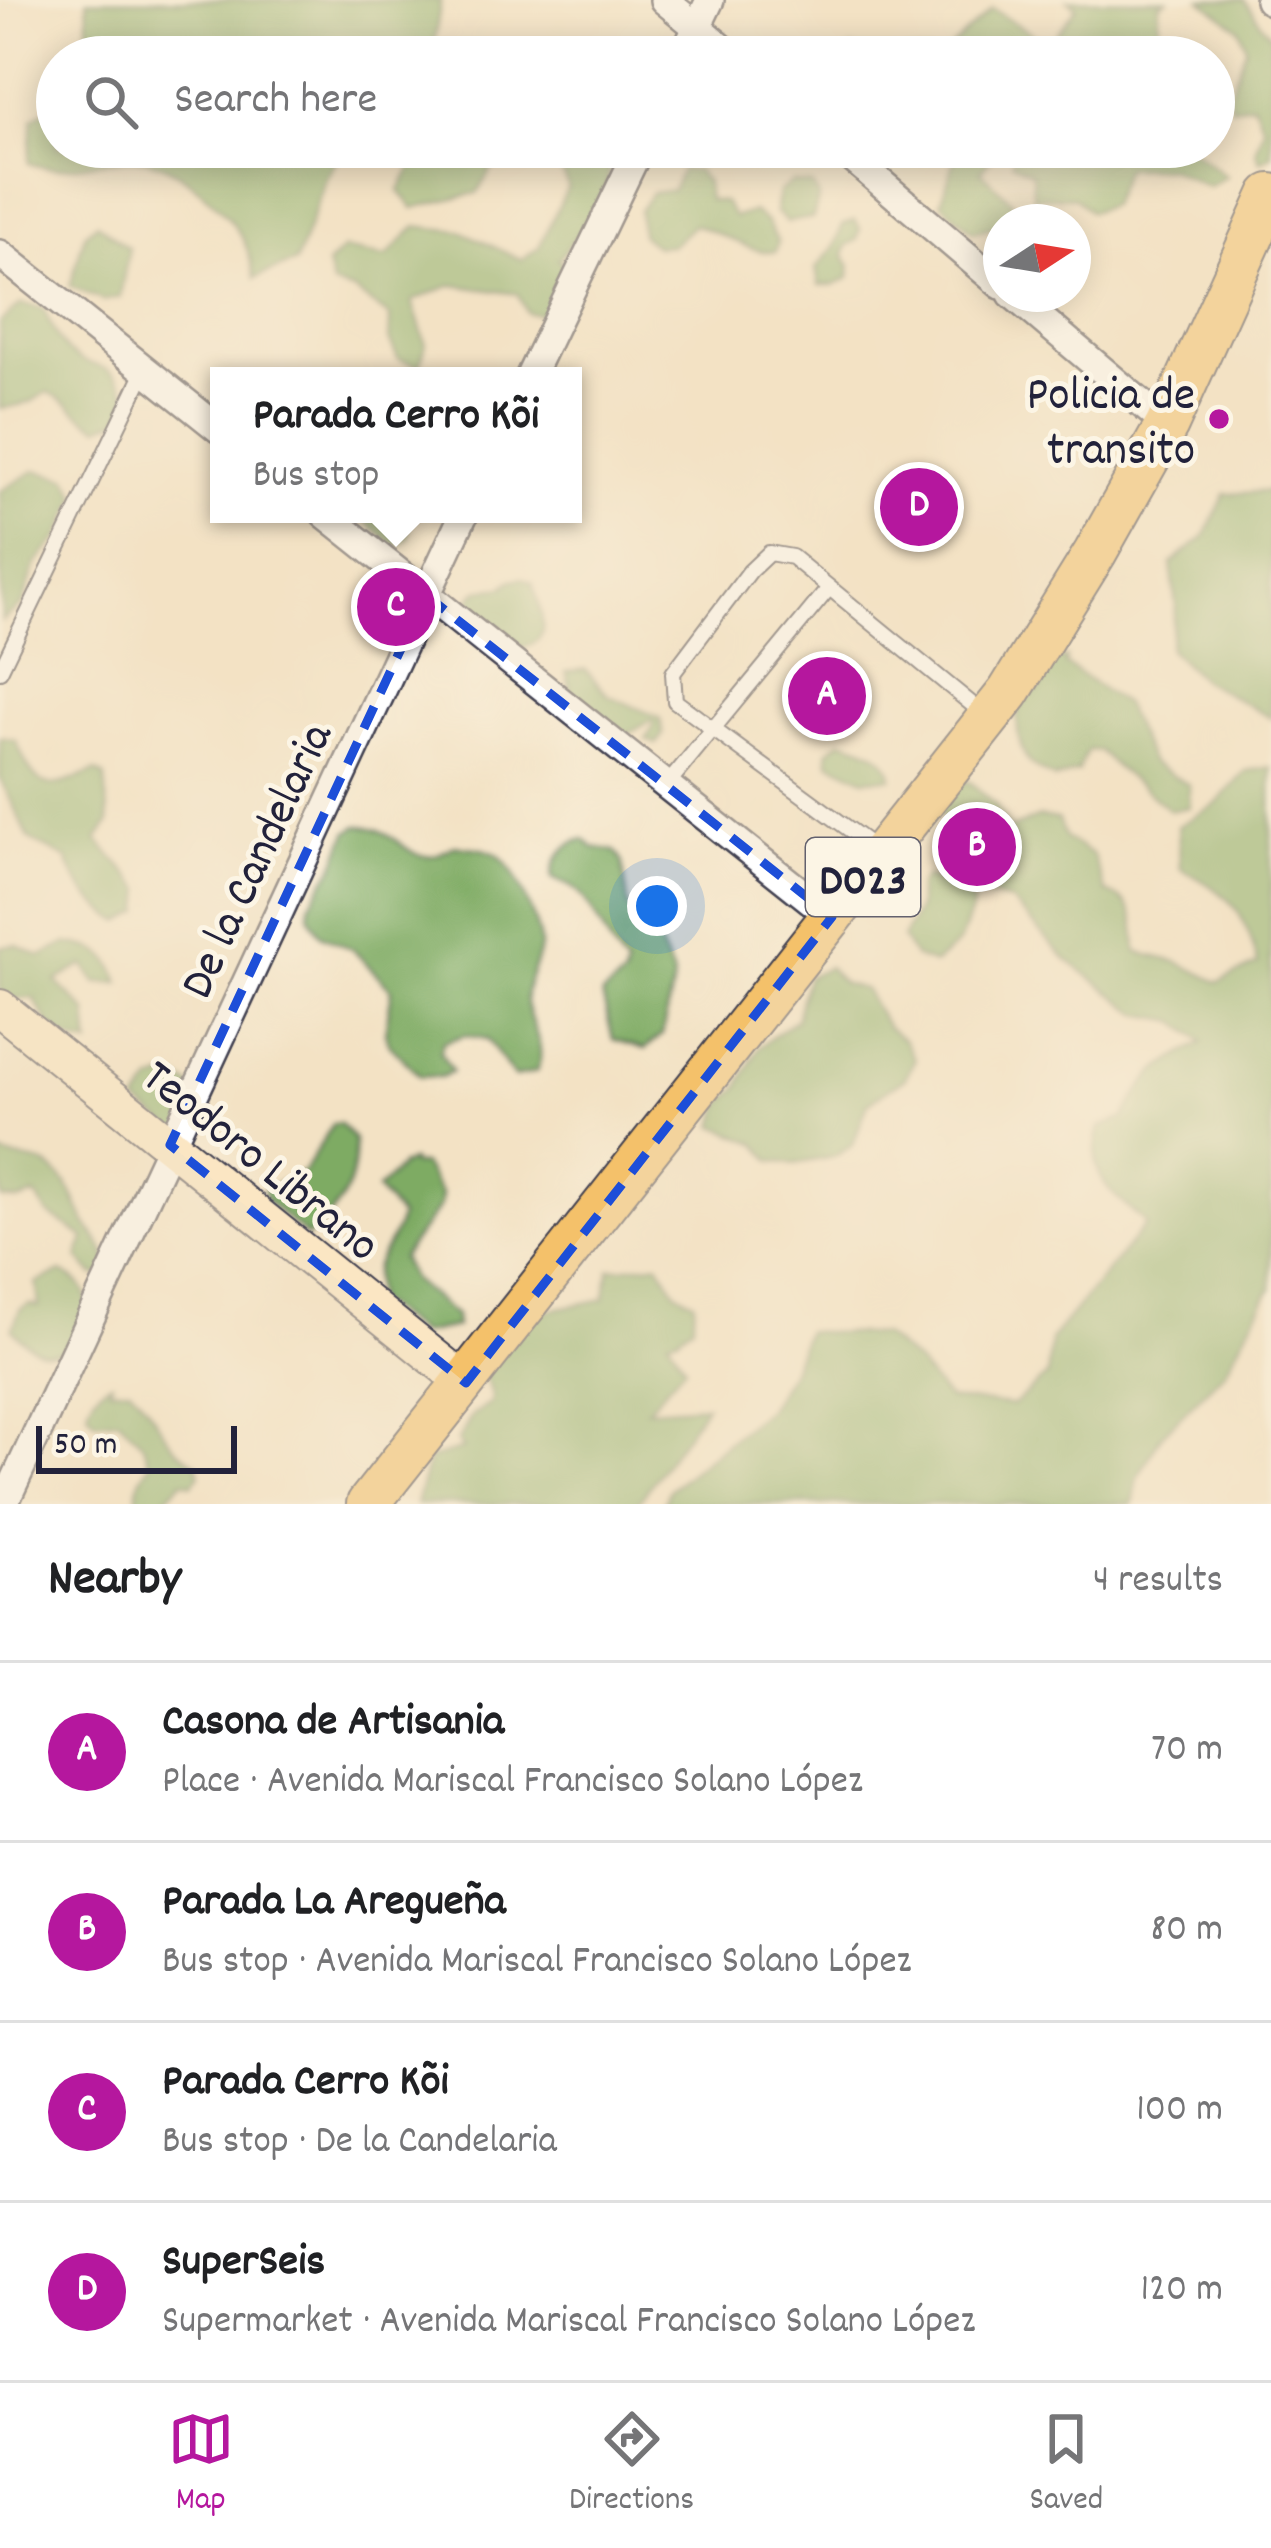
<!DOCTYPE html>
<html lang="en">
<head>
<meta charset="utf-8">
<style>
	:root { --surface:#fff; --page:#f2f2f2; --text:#202124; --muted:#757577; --line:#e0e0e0; --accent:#b5179e }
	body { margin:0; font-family:Dekko,sans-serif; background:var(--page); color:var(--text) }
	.compass { position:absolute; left:983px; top:204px; width:108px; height:108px; border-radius:50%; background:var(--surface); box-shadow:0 6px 30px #0003; rotate:78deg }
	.scale { position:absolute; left:36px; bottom:30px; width:201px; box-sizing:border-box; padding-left:12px; border:6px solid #22223b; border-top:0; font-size:33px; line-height:42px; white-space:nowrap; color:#22223b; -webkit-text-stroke:9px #fcf5e5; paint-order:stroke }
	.you { position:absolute; left:657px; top:906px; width:42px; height:42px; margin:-30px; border:9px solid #fff; border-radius:50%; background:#1a73e8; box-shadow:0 0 0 18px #1a73e833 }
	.badge { display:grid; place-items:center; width:78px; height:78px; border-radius:50%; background:var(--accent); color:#fff; font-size:39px; font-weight:700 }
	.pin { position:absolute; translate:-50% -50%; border:6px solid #fff; box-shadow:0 3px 12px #0006 }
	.popup { position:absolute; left:210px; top:367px; width:372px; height:156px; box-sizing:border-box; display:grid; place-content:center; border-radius:0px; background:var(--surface); filter:drop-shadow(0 3px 9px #0005); font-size:39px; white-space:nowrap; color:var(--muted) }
	.popup b { font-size:45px; color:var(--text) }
	.popup::after { content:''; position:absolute; left:50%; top:100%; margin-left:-24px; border:24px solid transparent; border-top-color:var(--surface) }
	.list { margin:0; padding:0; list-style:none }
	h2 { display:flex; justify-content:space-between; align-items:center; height:156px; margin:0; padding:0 48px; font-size:51px }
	h2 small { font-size:39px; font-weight:400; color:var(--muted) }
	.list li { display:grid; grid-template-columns:78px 1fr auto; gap:36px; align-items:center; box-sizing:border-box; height:180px; padding:0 48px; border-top:3px solid var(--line) }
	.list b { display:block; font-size:45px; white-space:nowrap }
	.list p { margin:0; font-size:39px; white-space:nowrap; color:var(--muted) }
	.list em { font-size:39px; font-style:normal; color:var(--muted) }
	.icon { flex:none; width:66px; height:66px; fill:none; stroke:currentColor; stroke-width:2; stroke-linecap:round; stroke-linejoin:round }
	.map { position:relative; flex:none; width:1271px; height:1504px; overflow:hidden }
	.search { position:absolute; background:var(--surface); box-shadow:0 6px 30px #0003; left:36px; right:36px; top:36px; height:132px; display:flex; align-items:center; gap:30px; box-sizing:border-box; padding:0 42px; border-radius:66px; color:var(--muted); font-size:45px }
	.sheet { height:876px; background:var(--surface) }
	nav { display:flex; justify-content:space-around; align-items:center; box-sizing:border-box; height:168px; border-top:3px solid var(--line); background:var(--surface); font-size:33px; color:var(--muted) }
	nav a { display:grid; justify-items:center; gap:6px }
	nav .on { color:var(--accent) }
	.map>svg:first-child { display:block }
	.forest { fill:#7eab63; stroke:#50664f; stroke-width:3 }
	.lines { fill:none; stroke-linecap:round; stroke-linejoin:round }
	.service-casing { stroke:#413f50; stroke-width:18 }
	.minor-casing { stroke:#413f50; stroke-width:32 }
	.secondary-casing { stroke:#413f50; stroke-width:40 }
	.primary-casing { stroke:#413f50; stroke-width:46 }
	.service { stroke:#fff; stroke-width:14 }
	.minor { stroke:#fff; stroke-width:27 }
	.secondary { stroke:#fbe6c3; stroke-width:36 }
	.primary { stroke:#f4c16a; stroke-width:42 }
	.marked { fill:none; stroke:#1d4ed8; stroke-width:9; stroke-dasharray:24 15; stroke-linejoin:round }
	.poi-dot { fill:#b5179e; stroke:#fcf5e5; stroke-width:4.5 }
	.labels { text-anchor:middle; stroke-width:10; stroke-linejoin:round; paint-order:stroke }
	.shield { fill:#fcf5e5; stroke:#63616e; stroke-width:3 }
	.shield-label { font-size:45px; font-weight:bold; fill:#22223b }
	.poi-label { font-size:48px; fill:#22223b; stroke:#fcf5e5; text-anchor:end }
	.street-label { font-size:48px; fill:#22223b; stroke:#fcf5e5 }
</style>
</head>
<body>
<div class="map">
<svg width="1271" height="1504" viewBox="0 0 1271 1504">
	<rect width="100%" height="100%" fill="#fcf5e5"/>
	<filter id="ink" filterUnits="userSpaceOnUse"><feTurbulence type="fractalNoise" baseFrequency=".00833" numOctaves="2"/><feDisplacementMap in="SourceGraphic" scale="24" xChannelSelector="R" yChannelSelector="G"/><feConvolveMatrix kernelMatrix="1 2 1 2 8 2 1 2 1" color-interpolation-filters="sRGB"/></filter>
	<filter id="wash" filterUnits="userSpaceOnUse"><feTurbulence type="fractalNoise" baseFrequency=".004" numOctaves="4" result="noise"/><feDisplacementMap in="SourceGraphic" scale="48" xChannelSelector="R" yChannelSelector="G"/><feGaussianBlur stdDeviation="2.7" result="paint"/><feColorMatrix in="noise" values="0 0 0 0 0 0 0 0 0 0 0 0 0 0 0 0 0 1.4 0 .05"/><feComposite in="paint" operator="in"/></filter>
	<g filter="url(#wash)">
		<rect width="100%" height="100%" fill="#f3e2c4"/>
		<g class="forest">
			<path d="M87 0H441L432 57H89Z"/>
			<path d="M1068 0H1167L1159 5V27L1124 51V57H842L850 49 944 54 992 9 1049 44 1077 7Z"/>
			<path d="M1201 0H1244L1271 36V155L1260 161 1255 151 1263 127 1253 104 1231 107 1228 96 1246 47 1239 28Z"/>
			<path d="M57 102V147H344L327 176 296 262 255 278C251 264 248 245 239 233 218 202 172 158 132 159 95 159 64 176 29 163L33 118Z"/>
			<path d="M440 147 462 150 513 147 501 155 477 193 413 208 399 191 420 153Z"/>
			<path d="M529 147H605C623 185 581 231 558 259L573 277 551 315 527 313 517 294 452 285 412 301 426 344 420 366 398 359 389 340 390 317 354 291 332 285 327 265 343 249 386 257 416 226 461 231 522 260 539 247 568 187 560 166Z"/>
			<path d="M959 147H1000L981 171 1012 201 1014 222 973 232 941 202Z"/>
			<path d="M1015 147H1189L1226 176 1208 187 1168 168H1125L1110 205 1090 212 1074 197H1033L1032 173 1012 163Z"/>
			<path d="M681 170 697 171 706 182 708 200 724 202 734 217 753 212 767 222 778 242 775 252C750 254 720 231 694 225L672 245 656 246 641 235 639 211 651 193 672 190Z"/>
			<path d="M792 182 812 185 819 196 813 218 787 222 775 212 779 192Z"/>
			<path d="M855 220 860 229 857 240 847 245 844 256 850 266 849 278 835 285H819L816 268 834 247 843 224Z"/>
			<path d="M97 223 129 248 120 297 103 301 70 286 85 233Z"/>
			<path d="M21 304 43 308C50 322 57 340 68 351 93 375 109 353 129 398L120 419 99 427C79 417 68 401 48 392L29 403 0 409V322Z"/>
			<path d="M36 470 68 478 78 497 59 538 36 564 23 604 2 621 0 491Z"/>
			<path d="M1271 491V718L1202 680 1169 649 1176 607 1171 564 1205 536 1225 494Z"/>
			<path d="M358 514H411L409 538 400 546 389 542Z"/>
			<path d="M523 578 533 583C539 608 557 643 520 648L505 631 475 619 471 598 478 590 504 587 512 580Z"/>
			<path d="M1066 658 1065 664 1124 704 1151 763 1189 785 1190 807 1170 811C1146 788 1121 775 1099 751L1088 750 1077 772 1055 779C1047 774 1036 770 1030 763 1017 749 1014 713 1021 697L1040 689 1043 673 1055 659Z"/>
			<path d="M585 669 608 695 660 718 663 734 656 744 646 739 654 725 652 720 624 737 571 693 566 672Z"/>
			<path d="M0 737 16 740C37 793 46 792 95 771L105 777 109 823 97 840 143 890 141 912 121 922C95 907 76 887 67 859L29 839 0 778Z"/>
			<path d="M841 740C861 745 891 754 892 778L864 779 829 762 828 751Z"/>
			<path d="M1271 767V1288L1225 1371 1161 1436 1138 1477 1133 1504H663L670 1489 767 1409 790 1372 806 1331 882 1335 917 1363 948 1399 1013 1405 1047 1376 1051 1339 1146 1224C1112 1191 1085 1181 1100 1127L1124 1118C1151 1068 1157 1070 1203 1042L1176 1021 1139 1014 1066 959 1012 902 985 894 989 874 983 838 952 824 938 811 943 782H970L995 804 1010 829 1039 817 1058 820 1065 838 1093 855 1106 893C1136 899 1136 926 1137 952L1178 962 1218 982 1258 964C1243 906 1231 896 1180 868L1178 826 1216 804 1246 771Z"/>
			<path d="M358 826C405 826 407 878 455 845 469 849 486 846 499 856 514 867 541 928 540 947 538 966 524 982 526 1001 529 1027 549 1045 536 1072L514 1077 487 1039 465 1035 443 1042 440 1052 452 1071 442 1077 420 1076 389 1044 385 1033 392 990 352 949 321 935 309 915 310 904 335 864 348 832Z"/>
			<path d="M584 839 593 847 615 851 622 861 629 908 659 943 674 978 662 1035 645 1049 613 1039 602 995 624 977 626 967C606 944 598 913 578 892 570 884 561 883 552 878 552 859 566 843 584 839Z"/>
			<path d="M926 877 958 886 974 904 959 943 934 964 914 957 902 938 918 908V885Z"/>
			<path d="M67 943C99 949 110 951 120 983H96L84 965 56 981 87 1012 90 1045C59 1041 47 1026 34 998L12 1000 0 989V947L16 945 41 956Z"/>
			<path d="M828 967 842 983 864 989 887 1027 904 1040 915 1059 905 1078 868 1103 853 1145 834 1157 794 1164 772 1161 756 1143 715 1126 721 1105 738 1088 759 1047 796 1019 807 977Z"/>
			<path d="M172 1075 192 1086 207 1114 187 1139 137 1103 152 1082Z"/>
			<path d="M339 1123 354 1139C357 1184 341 1209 307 1237L266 1200 264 1190 304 1171 333 1124Z"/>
			<path d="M0 1154C18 1161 38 1157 53 1170 76 1189 74 1204 87 1224 98 1242 110 1252 109 1275H93L78 1258 85 1238 47 1213 35 1195 19 1201 2 1199Z"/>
			<path d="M411 1161 412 1165H423L441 1194 440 1206 401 1258 411 1279 455 1316 456 1327 420 1334 376 1301C366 1254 390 1256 400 1217L377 1190 401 1166Z"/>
			<path d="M658 1263 676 1291 694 1301 693 1324 678 1337 668 1339 685 1366 647 1409 706 1405 637 1504H416L429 1459 463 1449 457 1442 472 1416 491 1403 492 1394 479 1367 534 1313 604 1299 610 1269Z"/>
			<path d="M61 1272C100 1288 89 1319 75 1349 44 1357 32 1352 12 1329L20 1309 29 1304 39 1306 36 1283Z"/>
			<path d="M112 1382 110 1388H130C160 1414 162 1446 197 1463L200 1474 193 1484 183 1481 160 1504H139C133 1486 140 1479 150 1464L142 1443 119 1419 96 1421 88 1413C88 1400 100 1386 112 1382Z"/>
		</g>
	</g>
	<g filter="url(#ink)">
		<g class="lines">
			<defs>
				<g id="service">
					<path d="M0 671 145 370"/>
					<path d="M666 786 829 588"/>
					<path d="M876 849 675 701 673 673 750 571 769 553 792 557 985 715"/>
				</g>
				<g id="minor">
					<path d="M664 0 733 57"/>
					<path d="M1269 0 1271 1"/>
					<path d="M683 57 710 0"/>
					<path d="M839 147 1001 285"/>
					<path d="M0 254 219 429"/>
					<path d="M1012 294 1167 425"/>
					<path d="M530 376 640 147"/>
					<path d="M325 514 832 917"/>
					<path d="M4 1504 464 514"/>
				</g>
				<path id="secondary" d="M0 1008 466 1383"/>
				<path id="primary" d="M368 1504 1009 692 1095 553 1167 425 1271 195"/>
			</defs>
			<use href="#service" class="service-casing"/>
			<use href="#minor" class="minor-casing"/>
			<use href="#secondary" class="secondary-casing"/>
			<use href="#primary" class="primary-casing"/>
			<use href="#service" class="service"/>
			<use href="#minor" class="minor"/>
			<use href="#secondary" class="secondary"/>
			<use href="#primary" class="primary"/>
		</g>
	</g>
	<path d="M0 0H1271V1504H0ZM426 595 832 917 466 1383 170 1145Z" fill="#f3e2c4" fill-opacity=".55" fill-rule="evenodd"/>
	<path class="marked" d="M426 595 832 917 466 1383 170 1145Z"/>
	<circle class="poi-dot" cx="1219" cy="419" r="12"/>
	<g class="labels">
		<rect class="shield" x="806" y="838" width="114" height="78" rx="9"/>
		<g class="shield-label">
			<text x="863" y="893">D023</text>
		</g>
		<g class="poi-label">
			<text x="1195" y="408">Policia de<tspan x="1195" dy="55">transito</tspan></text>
		</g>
		<g class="street-label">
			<text transform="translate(253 859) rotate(-65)" y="17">De la Candelaria</text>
			<text transform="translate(263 1158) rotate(39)" y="17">Teodoro Librano</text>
		</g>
	</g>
</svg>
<svg class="compass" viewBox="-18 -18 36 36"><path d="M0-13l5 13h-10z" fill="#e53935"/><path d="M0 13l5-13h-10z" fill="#757577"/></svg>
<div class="scale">50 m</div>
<div class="you"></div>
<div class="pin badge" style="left:827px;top:696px">A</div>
<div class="pin badge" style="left:977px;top:847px">B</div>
<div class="pin badge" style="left:396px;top:607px">C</div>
<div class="popup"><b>Parada Cerro Kõi</b>Bus stop</div>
<div class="pin badge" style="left:919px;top:507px">D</div>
<div class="search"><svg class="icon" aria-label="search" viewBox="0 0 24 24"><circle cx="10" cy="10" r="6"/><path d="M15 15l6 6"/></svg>Search here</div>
</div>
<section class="sheet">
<h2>Nearby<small>4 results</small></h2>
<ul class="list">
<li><span class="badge">A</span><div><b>Casona de Artisania</b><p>Place · Avenida Mariscal Francisco Solano López</p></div><em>70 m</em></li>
<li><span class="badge">B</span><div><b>Parada La Aregueña</b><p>Bus stop · Avenida Mariscal Francisco Solano López</p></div><em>80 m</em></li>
<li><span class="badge">C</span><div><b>Parada Cerro Kõi</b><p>Bus stop · De la Candelaria</p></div><em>100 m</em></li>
<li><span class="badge">D</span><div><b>SuperSeis</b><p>Supermarket · Avenida Mariscal Francisco Solano López</p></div><em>120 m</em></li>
</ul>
</section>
<nav>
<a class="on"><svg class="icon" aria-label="map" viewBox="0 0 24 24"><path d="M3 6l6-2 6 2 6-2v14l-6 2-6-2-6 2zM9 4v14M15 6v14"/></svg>Map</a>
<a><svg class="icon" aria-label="directions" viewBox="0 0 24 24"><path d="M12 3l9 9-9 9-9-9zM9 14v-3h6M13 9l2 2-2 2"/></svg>Directions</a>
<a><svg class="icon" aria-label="saved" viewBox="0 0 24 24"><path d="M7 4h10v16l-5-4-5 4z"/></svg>Saved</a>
</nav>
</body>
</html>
